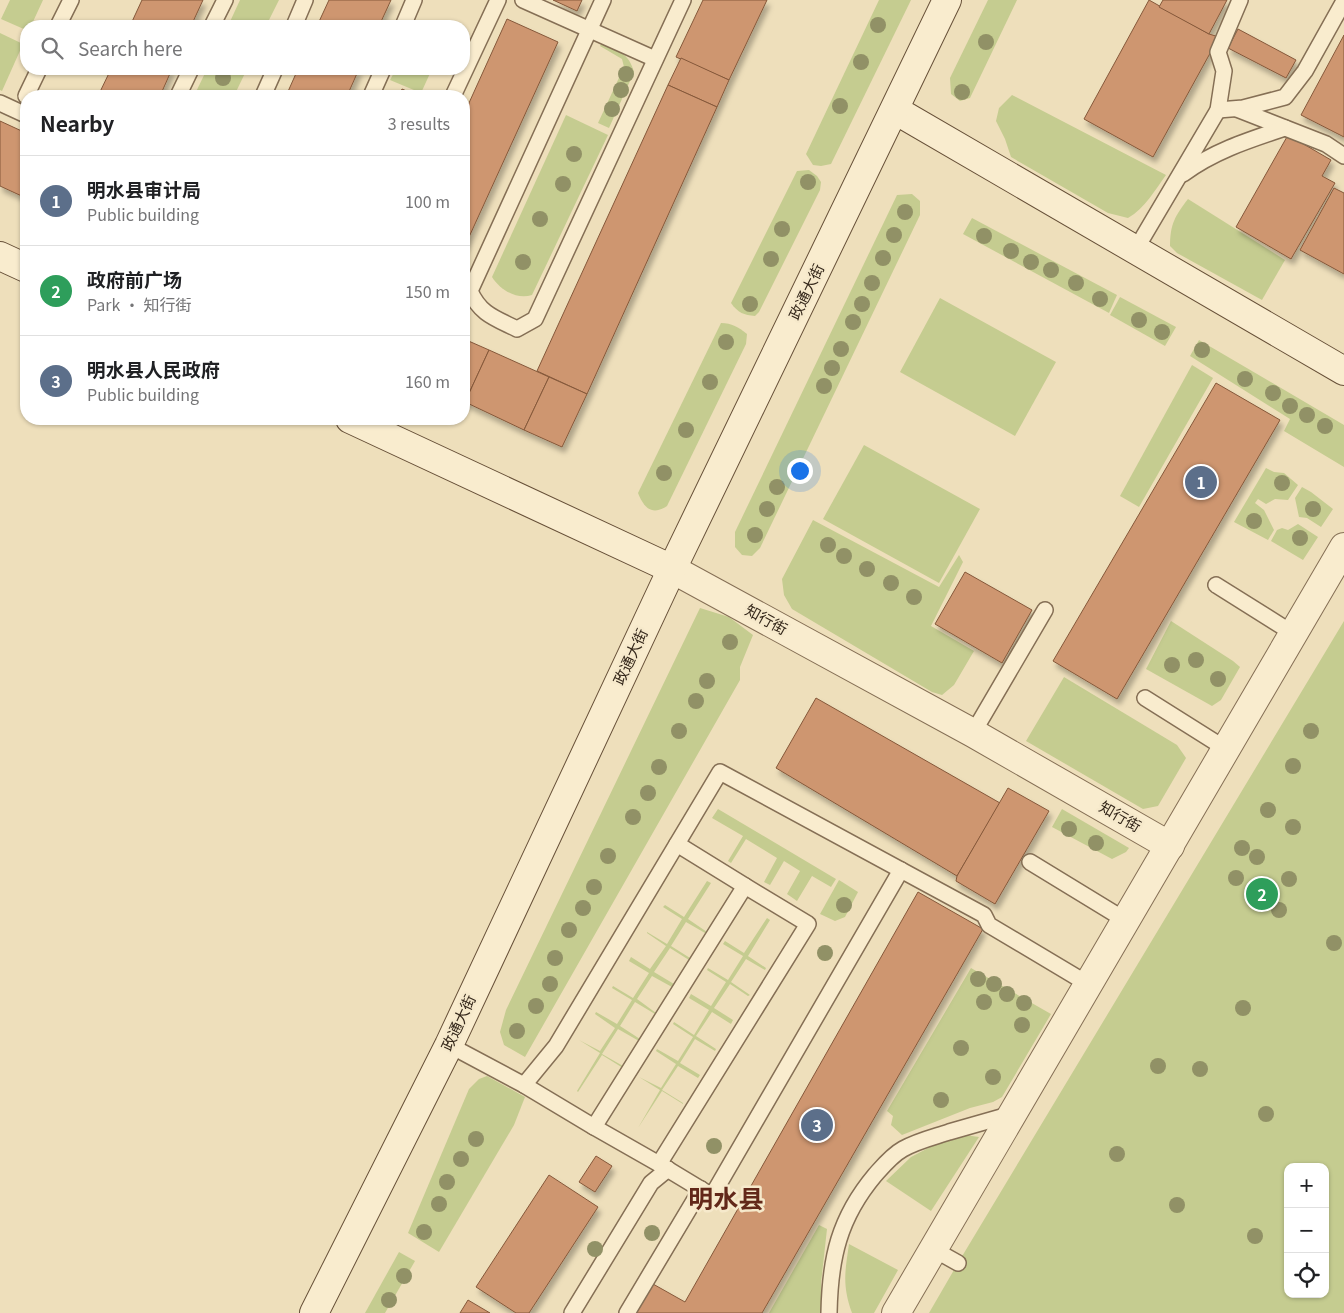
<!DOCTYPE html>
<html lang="en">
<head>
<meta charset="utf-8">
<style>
	:root { --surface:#fff; --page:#f6f6f6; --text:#202124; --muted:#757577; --line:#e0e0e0; --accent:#962425 }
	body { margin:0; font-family:Georgia,"Noto Sans SC",serif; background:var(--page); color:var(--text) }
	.controls { position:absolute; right:15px; bottom:15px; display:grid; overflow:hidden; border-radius:10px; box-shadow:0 1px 4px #0004 }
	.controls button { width:45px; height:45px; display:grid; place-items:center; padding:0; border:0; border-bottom:1px solid var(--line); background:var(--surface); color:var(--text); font:25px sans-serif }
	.you { position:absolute; left:799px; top:470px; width:18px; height:18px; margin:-12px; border:4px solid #fff; border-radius:50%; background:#1a73e8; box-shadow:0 0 0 8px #1a73e833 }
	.badge { display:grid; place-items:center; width:32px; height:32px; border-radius:50%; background:var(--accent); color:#fff; font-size:16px; font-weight:700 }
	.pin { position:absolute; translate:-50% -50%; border:2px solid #fff; box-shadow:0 1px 5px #0006 }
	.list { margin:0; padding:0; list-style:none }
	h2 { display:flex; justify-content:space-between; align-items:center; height:65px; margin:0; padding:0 20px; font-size:21px }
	h2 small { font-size:16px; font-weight:400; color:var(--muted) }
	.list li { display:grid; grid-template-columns:32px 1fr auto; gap:15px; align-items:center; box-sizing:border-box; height:90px; padding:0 20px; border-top:1px solid var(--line) }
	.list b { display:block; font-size:19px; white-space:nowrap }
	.list p { margin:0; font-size:16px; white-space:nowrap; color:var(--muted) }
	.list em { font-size:16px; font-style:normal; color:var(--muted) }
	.icon { flex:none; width:28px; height:28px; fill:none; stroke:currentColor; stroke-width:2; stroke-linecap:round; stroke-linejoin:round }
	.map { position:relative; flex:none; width:1344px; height:1313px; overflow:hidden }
	.search { position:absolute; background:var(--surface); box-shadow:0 1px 4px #0004; left:20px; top:20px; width:450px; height:55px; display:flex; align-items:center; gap:12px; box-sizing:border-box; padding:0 18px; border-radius:20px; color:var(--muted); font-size:19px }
	.panel { position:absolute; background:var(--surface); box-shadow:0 1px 4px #0004; left:20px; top:90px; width:450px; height:335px; border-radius:20px }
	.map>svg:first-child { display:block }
	.green { fill:#c5cc90; fill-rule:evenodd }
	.building { fill:#ce9670; stroke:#85583a; filter:url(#shadow) }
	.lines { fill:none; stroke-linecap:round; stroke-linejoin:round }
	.lane-casing { stroke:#856f55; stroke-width:18 }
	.street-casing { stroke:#856f55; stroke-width:30 }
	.secondary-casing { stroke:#675038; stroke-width:30 }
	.lane { stroke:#f9ecce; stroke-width:15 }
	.street { stroke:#f9ecce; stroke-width:28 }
	.secondary { stroke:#f9ecce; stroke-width:28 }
	.tree { fill:#919166 }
	.labels { text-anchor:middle; stroke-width:5; stroke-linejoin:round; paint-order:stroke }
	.street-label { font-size:15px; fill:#34271a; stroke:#f6e9cb }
	.town-label { font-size:25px; font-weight:bold; fill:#622819; stroke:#f6e9cb }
</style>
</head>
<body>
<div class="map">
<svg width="1344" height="1313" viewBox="0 0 1344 1313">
	<defs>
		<filter id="shadow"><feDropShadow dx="3" dy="5.5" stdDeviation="2.5" flood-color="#0004"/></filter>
	</defs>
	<rect width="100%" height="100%" fill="#eedfbb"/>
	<g class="green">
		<path d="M10 0H43L31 26H26V30L1 19Z"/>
		<path d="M240 0H279L266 26H228Z"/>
		<path d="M879 0H911L831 164 821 166 813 165 806 154Z"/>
		<path d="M988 0H1017L970 98 960 101 951 94 950 78Z"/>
		<path d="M0 33 23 44 2 91 0 90Z"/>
		<path d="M602 43C618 51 629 53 634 72L609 128 598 123 624 67 622 59 600 46Z"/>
		<path d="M207 69H247L234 96H194Z"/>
		<path d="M396 69H432L421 93 390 80Z"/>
		<path d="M1012 95 1166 175C1155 190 1145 208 1128 218L1108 213 1011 157 1005 139 996 121 999 108Z"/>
		<path d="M566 115 608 135 532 295C517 300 500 290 492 277Z"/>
		<path d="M809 170 817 176 821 182 820 190 759 312 755 316C744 315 738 313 731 303L797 171Z"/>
		<path d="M912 194 920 201V215L760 548 752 556 742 555 735 547V532L897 195Z"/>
		<path d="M1188 199 1285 260 1262 300 1177 253 1170 246C1170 224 1175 216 1188 199Z"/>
		<path d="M972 218 1117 295 1109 313 963 234Z"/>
		<path d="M1120 297 1176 327 1165 346 1110 315Z"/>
		<path d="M940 298 1056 362 1015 436 900 372Z"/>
		<path d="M721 323C732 323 738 327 747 334L746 344 667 506C652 516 644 508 638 493Z"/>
		<path d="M1199 340 1344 425V467L1284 431 1290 419 1190 356Z"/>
		<path d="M1192 365 1213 378 1139 507 1120 496Z"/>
		<path d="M864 445 980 509 939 583 823 519Z"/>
		<path d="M1266 468 1274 472 1284 473 1298 485 1288 500 1275 499 1266 504 1258 499 1255 503 1264 510 1274 530 1268 540 1234 522Z"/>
		<path d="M1302 487 1311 492 1333 509 1321 527 1307 518 1299 517 1295 498Z"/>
		<path d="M813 520 939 587 959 555 963 562 931 626 974 651 954 685 942 695 932 692 792 609 784 595 782 579Z"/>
		<path d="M1298 524 1318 537 1303 560 1271 541 1277 530 1282 528 1288 530Z"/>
		<path d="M700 608 729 617 753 635 740 667V680L525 1057 504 1045 500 1032 506 1010Z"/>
		<path d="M1171 621 1233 661 1240 667 1221 700 1212 706 1146 669Z"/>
		<path d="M1344 621V1313H929L958 1263ZM1288 1167H1325V1294H1288Z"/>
		<path d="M1064 677 1177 745 1186 758 1158 806 1143 809 1026 741Z"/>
		<path d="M718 809 836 879 831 887 812 876 797 901 787 894 800 871 784 861 770 885 764 882 777 858 746 839 731 863 728 861 743 836 712 818Z"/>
		<path d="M1062 809 1129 848 1126 852 1112 859 1052 827Z"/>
		<path d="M839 880 858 892 845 917 835 921 820 914Z"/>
		<path d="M707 881 711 883 688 919 707 932 705 933 686 922 671 946 690 958 689 960 670 948 654 972 674 984 672 987 652 976 637 999 656 1013 655 1014 635 1002 620 1026 640 1039 639 1041 618 1029 602 1054 623 1066V1068L602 1055 578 1092 577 1091 600 1053 579 1040 600 1051 615 1028 595 1014 596 1012 617 1024 632 1000 612 988 613 986 633 998 649 973 629 961 631 957 650 969 666 946 647 933V932L667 944 682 919 663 907 665 905 684 917Z"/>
		<path d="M767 918 770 920 748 956 766 968 765 970 746 959 731 982 750 995 748 996 730 984 714 1008 733 1020 731 1024 712 1012 696 1036 716 1049 715 1051 695 1039 680 1063 700 1075 698 1078 678 1066 662 1090 683 1103V1104L662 1091 638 1128 660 1090 639 1077 661 1088 676 1064 656 1051 657 1049 678 1061 693 1037 673 1024 674 1022 694 1035 709 1010 689 998 691 994 711 1006 726 982 707 970 708 968 728 980 743 956 723 944 725 941 744 953Z"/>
		<path d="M971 968 1051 1014 1002 1097 993 1102 970 1108 902 1135 891 1125 893 1116 887 1111Z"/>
		<path d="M487 1076 525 1097 514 1125 439 1252 408 1233 469 1089 479 1079Z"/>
		<path d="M965 1135 979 1137 931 1211 886 1181 911 1157 934 1145Z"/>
		<path d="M819 1225 827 1229 821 1283 824 1313H769Z"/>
		<path d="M849 1244 898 1270 874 1313H852C842 1285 845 1272 849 1244Z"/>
		<path d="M399 1252 415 1261 385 1313H365Z"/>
	</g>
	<g class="building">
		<path d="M142 0H203L191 26H130Z"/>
		<path d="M329 0H391L379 26H317Z"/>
		<path d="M553 0H582L577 11Z"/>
		<path d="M703 0H767L729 80 676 57Z"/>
		<path d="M1149 0 1209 34 1219 37 1153 157 1084 119Z"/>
		<path d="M1163 0H1227L1209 34 1159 7Z"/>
		<path d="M507 19 558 42 464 248V114Z"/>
		<path d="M1238 29 1296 60 1286 78 1228 48Z"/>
		<path d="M1344 35V137L1301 115Z"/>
		<path d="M681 58 729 80 717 107 668 85Z"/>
		<path d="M111 69H172L160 96H98Z"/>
		<path d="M298 69H359L347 96H286Z"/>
		<path d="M668 85 717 107 587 394 537 371Z"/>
		<path d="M402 89 418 96H399Z"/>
		<path d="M0 121 26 133V198L0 186Z"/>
		<path d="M1288 135 1331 160 1322 176 1335 183 1291 259 1236 227Z"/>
		<path d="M1334 188 1344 193V274L1300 250Z"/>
		<path d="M464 339 489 350 465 402H464Z"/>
		<path d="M489 350 549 377 524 430 465 402Z"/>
		<path d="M549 377 587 394 562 447 524 430Z"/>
		<path d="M1216 383 1280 420 1117 699 1053 661Z"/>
		<path d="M965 572 1032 610 1002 663 935 624Z"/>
		<path d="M816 698 1000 803 957 876 776 768Z"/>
		<path d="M1008 788 1049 811 995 904 956 881 957 876Z"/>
		<path d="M918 892 983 929 762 1313H636L653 1284 685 1302Z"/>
		<path d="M596 1156 612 1166 595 1192 579 1182Z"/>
		<path d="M549 1175 598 1207 529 1313H516L476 1287Z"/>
		<path d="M468 1300 490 1313H460Z"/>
	</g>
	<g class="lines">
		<defs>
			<g id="lane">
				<path d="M523 0 655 59"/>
				<path d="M603 0 470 291C480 314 495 318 517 329L535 319 683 0"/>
				<path d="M58 26 71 0"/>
				<path d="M212 26 225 0"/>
				<path d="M294 26 305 0"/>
				<path d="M403 26 414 0"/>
				<path d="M26 96 39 69"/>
				<path d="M178 96 191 69"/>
				<path d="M263 96 275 69"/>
				<path d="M371 96 383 69"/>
				<path d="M453 96 498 0"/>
				<path d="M0 103 26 115"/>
				<path d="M1237 109 1326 144 1344 156"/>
				<path d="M1218 110 1243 108 1285 97 1305 71 1344 1"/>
				<path d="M1183 174C1214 151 1249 140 1285 128"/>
				<path d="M1136 249 1218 110 1224 71 1218 52 1240 0"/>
				<path d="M1216 585 1294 634"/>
				<path d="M1145 698 1226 749"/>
				<path d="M973 733 1045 610"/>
				<path d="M1030 862 1125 920"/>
				<path d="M449 1045 524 1085 556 1046 720 772 984 915 989 925 1088 984"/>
				<path d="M524 1085 594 1127 745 886 677 844"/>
				<path d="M594 1127 659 1164 808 924 745 886"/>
				<path d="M659 1164 712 1196 901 870"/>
				<path d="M933 1249 958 1263"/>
				<path d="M572 1313 651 1183 668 1169"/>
				<path d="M627 1313 701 1189"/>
				<path d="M829 1313C830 1258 839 1218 875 1175 883 1166 892 1155 903 1149 917 1141 934 1137 949 1132 970 1126 991 1120 1012 1114"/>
			</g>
			<g id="street">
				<path d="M672 569 973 733 1170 846"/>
				<path d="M896 1313 1344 547"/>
			</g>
			<g id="secondary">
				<path d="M895 110 1344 371"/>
				<path d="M0 256 26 268"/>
				<path d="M350 419 672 569"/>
				<path d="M314 1313 449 1045 672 569 947 0"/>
			</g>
		</defs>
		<use href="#lane" class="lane-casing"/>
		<use href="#street" class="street-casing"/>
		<use href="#secondary" class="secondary-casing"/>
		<use href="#lane" class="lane"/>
		<use href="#street" class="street"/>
		<use href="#secondary" class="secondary"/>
	</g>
	<g class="tree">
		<circle cx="878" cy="25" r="8"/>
		<circle cx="986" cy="42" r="8"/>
		<circle cx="861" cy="62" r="8"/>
		<circle cx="626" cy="74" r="8"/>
		<circle cx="223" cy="78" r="8"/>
		<circle cx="621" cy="90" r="8"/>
		<circle cx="962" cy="92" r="8"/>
		<circle cx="840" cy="106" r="8"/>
		<circle cx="612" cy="109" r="8"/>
		<circle cx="574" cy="154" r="8"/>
		<circle cx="808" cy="182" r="8"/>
		<circle cx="563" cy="184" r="8"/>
		<circle cx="905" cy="212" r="8"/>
		<circle cx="540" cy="219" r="8"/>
		<circle cx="782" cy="229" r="8"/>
		<circle cx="894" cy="235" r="8"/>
		<circle cx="984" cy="236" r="8"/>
		<circle cx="1011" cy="251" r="8"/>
		<circle cx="883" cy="258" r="8"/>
		<circle cx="771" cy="259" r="8"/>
		<circle cx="523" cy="262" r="8"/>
		<circle cx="1031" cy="262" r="8"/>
		<circle cx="1051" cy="270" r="8"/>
		<circle cx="872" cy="283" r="8"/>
		<circle cx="1076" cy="283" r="8"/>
		<circle cx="1100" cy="299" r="8"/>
		<circle cx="750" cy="304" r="8"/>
		<circle cx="862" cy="304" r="8"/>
		<circle cx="1139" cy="320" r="8"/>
		<circle cx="853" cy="322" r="8"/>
		<circle cx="1162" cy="332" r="8"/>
		<circle cx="726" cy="342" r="8"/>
		<circle cx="841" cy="349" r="8"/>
		<circle cx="1202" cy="350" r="8"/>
		<circle cx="832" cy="368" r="8"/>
		<circle cx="1245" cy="379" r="8"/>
		<circle cx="710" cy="382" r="8"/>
		<circle cx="824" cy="386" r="8"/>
		<circle cx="1273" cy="393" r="8"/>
		<circle cx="1290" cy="406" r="8"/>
		<circle cx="1307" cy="415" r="8"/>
		<circle cx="1325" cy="426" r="8"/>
		<circle cx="686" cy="430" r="8"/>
		<circle cx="664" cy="473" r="8"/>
		<circle cx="1282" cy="483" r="8"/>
		<circle cx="777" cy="487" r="8"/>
		<circle cx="767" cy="509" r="8"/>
		<circle cx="1313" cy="509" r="8"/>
		<circle cx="1254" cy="521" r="8"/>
		<circle cx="755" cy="535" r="8"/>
		<circle cx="1300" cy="538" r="8"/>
		<circle cx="828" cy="545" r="8"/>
		<circle cx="844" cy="556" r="8"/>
		<circle cx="867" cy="569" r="8"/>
		<circle cx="891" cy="583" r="8"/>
		<circle cx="914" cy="597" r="8"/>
		<circle cx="730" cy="642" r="8"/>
		<circle cx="1196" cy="660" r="8"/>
		<circle cx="1172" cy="665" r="8"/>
		<circle cx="1218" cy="679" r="8"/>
		<circle cx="707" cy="681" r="8"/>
		<circle cx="696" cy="701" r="8"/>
		<circle cx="679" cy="731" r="8"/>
		<circle cx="1311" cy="731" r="8"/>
		<circle cx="1293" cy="766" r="8"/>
		<circle cx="659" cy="767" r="8"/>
		<circle cx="648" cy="793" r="8"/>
		<circle cx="1268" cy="810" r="8"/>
		<circle cx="633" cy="817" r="8"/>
		<circle cx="1293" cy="827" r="8"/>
		<circle cx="1069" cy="829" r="8"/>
		<circle cx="1096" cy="843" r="8"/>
		<circle cx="1242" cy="848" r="8"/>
		<circle cx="608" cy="856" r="8"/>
		<circle cx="1257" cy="857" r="8"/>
		<circle cx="1236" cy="878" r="8"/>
		<circle cx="1289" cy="879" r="8"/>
		<circle cx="594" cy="887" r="8"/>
		<circle cx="1253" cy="894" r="8"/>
		<circle cx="844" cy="905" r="8"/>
		<circle cx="583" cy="908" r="8"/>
		<circle cx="1279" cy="910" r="8"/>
		<circle cx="569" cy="930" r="8"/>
		<circle cx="1334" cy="943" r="8"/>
		<circle cx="825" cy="953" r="8"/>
		<circle cx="555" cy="958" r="8"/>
		<circle cx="978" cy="979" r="8"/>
		<circle cx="550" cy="984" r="8"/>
		<circle cx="994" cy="984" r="8"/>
		<circle cx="1007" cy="994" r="8"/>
		<circle cx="984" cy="1002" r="8"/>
		<circle cx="1024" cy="1003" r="8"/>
		<circle cx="536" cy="1006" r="8"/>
		<circle cx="1243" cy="1008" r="8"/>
		<circle cx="1022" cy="1025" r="8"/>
		<circle cx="517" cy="1031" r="8"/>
		<circle cx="961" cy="1048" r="8"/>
		<circle cx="1158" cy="1066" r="8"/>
		<circle cx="1200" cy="1069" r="8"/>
		<circle cx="993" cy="1077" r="8"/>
		<circle cx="941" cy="1100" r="8"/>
		<circle cx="1266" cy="1114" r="8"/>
		<circle cx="476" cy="1139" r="8"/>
		<circle cx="714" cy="1146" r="8"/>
		<circle cx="1117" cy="1154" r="8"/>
		<circle cx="461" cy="1159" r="8"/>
		<circle cx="447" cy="1182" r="8"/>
		<circle cx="439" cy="1204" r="8"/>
		<circle cx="1177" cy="1205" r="8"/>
		<circle cx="424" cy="1232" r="8"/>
		<circle cx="652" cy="1233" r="8"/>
		<circle cx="1255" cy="1236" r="8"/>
		<circle cx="595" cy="1249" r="8"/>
		<circle cx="404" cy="1276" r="8"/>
		<circle cx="389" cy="1300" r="8"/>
	</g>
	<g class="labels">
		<g class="street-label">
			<text transform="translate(807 292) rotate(-64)" y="5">政通大街</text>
			<text transform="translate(766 620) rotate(29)" y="5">知行街</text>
			<text transform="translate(631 657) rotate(-65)" y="5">政通大街</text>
			<text transform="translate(1120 817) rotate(30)" y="5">知行街</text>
			<text transform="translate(459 1023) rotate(-65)" y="5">政通大街</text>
		</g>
		<g class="town-label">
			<text x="726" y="1208">明水县</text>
		</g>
	</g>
</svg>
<div class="controls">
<button>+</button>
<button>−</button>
<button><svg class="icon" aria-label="locate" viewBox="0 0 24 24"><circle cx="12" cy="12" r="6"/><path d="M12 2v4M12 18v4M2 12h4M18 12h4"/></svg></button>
</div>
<div class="you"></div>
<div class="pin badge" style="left:1201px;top:482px;background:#5c6f8a">1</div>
<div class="pin badge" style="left:1262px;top:894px;background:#2e9e5b">2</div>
<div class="pin badge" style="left:817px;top:1125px;background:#5c6f8a">3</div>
<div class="search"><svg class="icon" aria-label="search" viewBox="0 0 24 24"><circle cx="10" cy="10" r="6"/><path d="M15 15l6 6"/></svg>Search here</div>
<section class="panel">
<h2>Nearby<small>3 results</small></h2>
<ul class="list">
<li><span class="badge" style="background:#5c6f8a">1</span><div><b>明水县审计局</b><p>Public building</p></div><em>100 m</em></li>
<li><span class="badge" style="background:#2e9e5b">2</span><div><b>政府前广场</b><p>Park · 知行街</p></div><em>150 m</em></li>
<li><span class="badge" style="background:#5c6f8a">3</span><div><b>明水县人民政府</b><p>Public building</p></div><em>160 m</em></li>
</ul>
</section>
</div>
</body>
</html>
